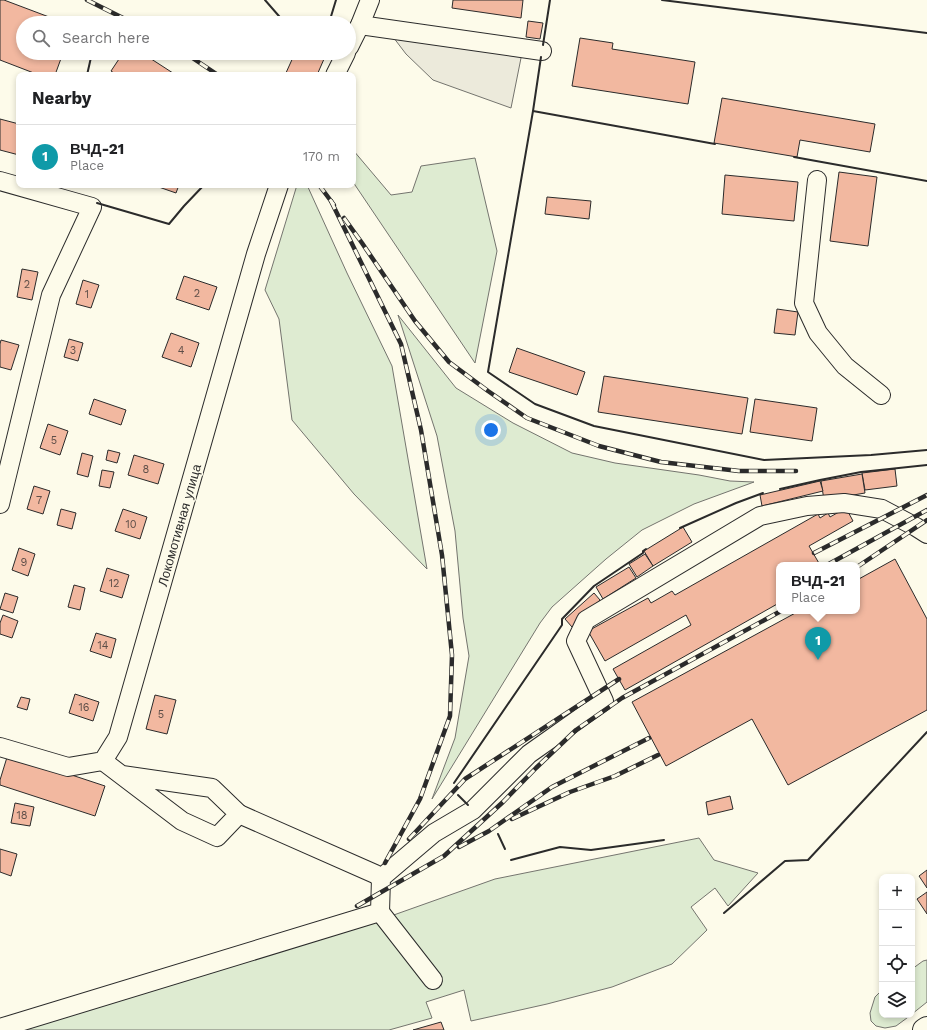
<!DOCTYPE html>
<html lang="en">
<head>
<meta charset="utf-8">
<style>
	:root { --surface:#fff; --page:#f2f2f2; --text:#202124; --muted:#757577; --line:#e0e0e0; --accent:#c62828 }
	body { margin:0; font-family:"Work Sans",sans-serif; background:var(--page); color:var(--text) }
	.controls { position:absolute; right:12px; bottom:12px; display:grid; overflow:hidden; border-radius:8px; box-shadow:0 2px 6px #0003 }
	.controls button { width:36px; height:36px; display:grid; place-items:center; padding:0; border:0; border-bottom:1px solid var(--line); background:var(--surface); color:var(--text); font:20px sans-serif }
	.you { position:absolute; left:491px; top:430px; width:14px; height:14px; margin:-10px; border:3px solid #fff; border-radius:50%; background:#1a73e8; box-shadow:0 0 0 6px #1a73e833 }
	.badge { display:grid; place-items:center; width:26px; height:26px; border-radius:50%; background:var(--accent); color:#fff; font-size:13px; font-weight:700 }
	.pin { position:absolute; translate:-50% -33px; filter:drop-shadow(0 1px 2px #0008) }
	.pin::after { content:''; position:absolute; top:21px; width:14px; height:12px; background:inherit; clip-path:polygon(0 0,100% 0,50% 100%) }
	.popup { position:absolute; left:776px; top:562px; width:84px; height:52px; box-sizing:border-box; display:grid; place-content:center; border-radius:8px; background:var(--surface); filter:drop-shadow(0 1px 3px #0005); font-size:13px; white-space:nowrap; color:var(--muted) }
	.popup b { font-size:15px; color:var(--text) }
	.popup::after { content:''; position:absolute; left:50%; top:100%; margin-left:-8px; border:8px solid transparent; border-top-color:var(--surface) }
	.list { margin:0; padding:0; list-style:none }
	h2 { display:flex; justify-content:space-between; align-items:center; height:52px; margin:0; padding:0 16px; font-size:17px }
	h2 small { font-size:13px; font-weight:400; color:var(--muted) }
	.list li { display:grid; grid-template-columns:26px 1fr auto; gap:12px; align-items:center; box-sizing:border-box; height:64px; padding:0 16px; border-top:1px solid var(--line) }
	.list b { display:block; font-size:15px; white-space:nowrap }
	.list p { margin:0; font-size:13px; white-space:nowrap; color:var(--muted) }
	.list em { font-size:13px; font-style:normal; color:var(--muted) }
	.icon { flex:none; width:22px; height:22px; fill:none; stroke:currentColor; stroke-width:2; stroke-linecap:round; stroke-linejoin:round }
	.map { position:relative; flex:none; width:927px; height:1030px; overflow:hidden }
	.search { position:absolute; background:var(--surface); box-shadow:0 2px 6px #0003; left:16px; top:16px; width:340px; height:44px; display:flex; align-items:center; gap:10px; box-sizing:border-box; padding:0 14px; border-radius:22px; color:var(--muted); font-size:15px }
	.panel { position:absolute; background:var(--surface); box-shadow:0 2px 6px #0003; left:16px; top:72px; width:340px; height:116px; border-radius:8px }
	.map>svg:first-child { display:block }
	.green { fill:#deebd1; stroke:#74746e }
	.parking { fill:#eceadb; stroke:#74746e }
	.building { fill:#f2b8a0; stroke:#2b2b2b }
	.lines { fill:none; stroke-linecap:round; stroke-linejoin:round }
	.minor-casing { stroke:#2b2b2b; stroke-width:20 }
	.major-casing { stroke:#2b2b2b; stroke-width:24 }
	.minor { stroke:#fdfbea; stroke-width:18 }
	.major { stroke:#fdfbea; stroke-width:22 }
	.rail-casing { stroke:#2b2b2b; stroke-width:4.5 }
	.rail { stroke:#fdfbea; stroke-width:3; stroke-dasharray:9; stroke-linecap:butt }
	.wall { stroke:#2b2b2b; stroke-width:2 }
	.labels { text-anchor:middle; stroke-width:3; stroke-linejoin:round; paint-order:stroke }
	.number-label { font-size:11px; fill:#5d4e48 }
	.street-label { font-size:13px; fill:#2b2b2b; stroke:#fdfbea }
</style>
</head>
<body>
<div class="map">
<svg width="927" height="1030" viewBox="0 0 927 1030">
	<rect width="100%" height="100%" fill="#fdfbea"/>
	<g class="green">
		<path d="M353 150 391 195 412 192 421 166 475 158 497 251 475 363 353 182Z"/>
		<path d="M297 185H307L347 273 392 366 427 569 354 494 292 420 279 319 265 290Z"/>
		<path d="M398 315 456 388 513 423 572 453 615 463 699 475 730 481 754 482 694 504 642 530 606 559 552 607 540 623 432 799 455 738 469 656 463 618 455 531 437 436Z"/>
		<path d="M699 838 714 860 758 873 728 906 715 888 691 907 707 930 672 964 612 987 547 1004 471 1021 464 990 426 1002 432 1018 389 1030H11L374 922 495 879Z"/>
		<path d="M927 960V1002L912 1014V969L923 961Z"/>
		<path d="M882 990V1015H911L896 1026 885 1028 876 1026 871 1021 870 1013 875 997Z"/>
	</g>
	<path class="parking" d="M387 29 523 48 511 108 433 80 406 54Z"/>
	<g class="building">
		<path d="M0 0H4L65 23H23V53H63L55 75H39L0 60Z"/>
		<path d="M453 0H523L521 18 452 8Z"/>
		<path d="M528 21 543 23 540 39 526 37Z"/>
		<path d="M580 38 613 43 612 49 695 62 688 104 572 86Z"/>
		<path d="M123 53H142L176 75H117L111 71Z"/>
		<path d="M295 53H312L324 59 317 75H285Z"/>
		<path d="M722 98 875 124 870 152 800 140 797 157 714 143Z"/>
		<path d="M0 119 19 124V155L0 150Z"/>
		<path d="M839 172 877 177 868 246 830 241Z"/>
		<path d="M725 175 798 182 794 221 722 214Z"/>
		<path d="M153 185H179L176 193Z"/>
		<path d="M547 197 591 201 589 219 545 214Z"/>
		<path d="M22 269 38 272 32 300 17 297Z"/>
		<path d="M184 276 217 287 209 310 176 299Z"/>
		<path d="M83 280 99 285 91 308 76 304Z"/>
		<path d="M777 309 798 312 795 335 774 333Z"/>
		<path d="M171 333 199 343 191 367 162 357Z"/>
		<path d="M69 339 83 343 78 361 64 357Z"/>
		<path d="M1 340 19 345 11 370 0 367V344Z"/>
		<path d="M517 348 585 372 577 395 509 372Z"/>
		<path d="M604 376 748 398 742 434 598 412Z"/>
		<path d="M94 399 126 410 121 425 89 414Z"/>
		<path d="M755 399 817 408 812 441 750 432Z"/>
		<path d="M48 424 68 431 60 455 40 448Z"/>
		<path d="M108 450 120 453 117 463 106 460Z"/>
		<path d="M82 453 93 456 88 477 77 474Z"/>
		<path d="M134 455 164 464 158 484 128 475Z"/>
		<path d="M895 469 897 486 865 490 862 473Z"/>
		<path d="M102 470 114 472 110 488 99 486Z"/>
		<path d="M862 474 865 493 824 500 821 481Z"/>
		<path d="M820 481 823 491 762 506 760 495Z"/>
		<path d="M34 486 50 491 43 514 27 509Z"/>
		<path d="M846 508 853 521 809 546 820 565H779V603L625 690 613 669 691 625 686 615 605 661 588 631 648 598 651 603 672 591 675 595 818 514 820 518 828 513 830 517Z"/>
		<path d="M61 509 76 513 72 529 57 525Z"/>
		<path d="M123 509 147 517 140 539 115 531Z"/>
		<path d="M683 527 692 542 653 566 644 551Z"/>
		<path d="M19 548 35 554 28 576 12 570Z"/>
		<path d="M645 554 653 566 637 577 629 564Z"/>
		<path d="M895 559 927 619V710L788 785 752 719 666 766 632 702 799 611H857V580Z"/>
		<path d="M629 567 636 578 603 599 596 587Z"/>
		<path d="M107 568 129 575 122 598 100 591Z"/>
		<path d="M74 585 85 588 80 610 68 607Z"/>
		<path d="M5 593 18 597 13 613 0 609Z"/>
		<path d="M594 593 600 600 572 627 565 619Z"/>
		<path d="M3 615 18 621 12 638 0 634V623Z"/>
		<path d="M96 633 116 639 111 658 90 651Z"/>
		<path d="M75 694 99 702 93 721 69 713Z"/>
		<path d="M155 695 176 700 167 734 146 729Z"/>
		<path d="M21 697 30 699 27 710 17 707Z"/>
		<path d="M8 754 105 786 95 816 0 785V780Z"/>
		<path d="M730 796 733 809 708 815 706 802Z"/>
		<path d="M15 803 34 807 30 826 11 823Z"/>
		<path d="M0 849 17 854 11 876 0 872Z"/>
		<path d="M927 870V888L919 876Z"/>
		<path d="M927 892V914L917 899Z"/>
		<path d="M441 1022 444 1030H413Z"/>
	</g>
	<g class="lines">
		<defs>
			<g id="minor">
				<path d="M360 25 542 51"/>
				<path d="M349 47 360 25 370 0"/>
				<path d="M335 75 346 53"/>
				<path d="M817 180 804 303 818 333 845 366 881 395"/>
				<path d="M0 181 92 207 51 295 0 504"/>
				<path d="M0 747 68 767 103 761 118 737 256 254 279 185"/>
				<path d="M103 761 182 821 217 837 239 814 212 788 122 775"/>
				<path d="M239 814 375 874 381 878"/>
				<path d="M380 912 433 980"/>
				<path d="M0 1028 380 912 381 878 434 833 473 810 529 754 604 701 576 641 586 620 760 516 807 506 844 503 882 509 916 527 927 534"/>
			</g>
			<path id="major" d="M924 1030 927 1028"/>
		</defs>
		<use href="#minor" class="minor-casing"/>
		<use href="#major" class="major-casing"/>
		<use href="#minor" class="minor"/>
		<use href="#major" class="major"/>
		<defs>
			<g id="rail">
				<path d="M87 0 133 23"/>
				<path d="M185 53 218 75"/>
				<path d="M319 185 334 205"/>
				<path d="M331 201 401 344 421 430 442 555 452 655 450 716 420 799 385 863"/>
				<path d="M344 218 362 243 415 321 449 362 488 391 527 418 599 446 661 462 739 471H796"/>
				<path d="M814 553 927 495"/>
				<path d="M827 565 927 510"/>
				<path d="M857 567 927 520"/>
				<path d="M512 819 570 792 615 776 658 755"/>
				<path d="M409 839 465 779 619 679"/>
				<path d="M459 847 489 831 552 787 649 738"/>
				<path d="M357 906 444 856 503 802 536 768 576 730 622 698 781 611"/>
			</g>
		</defs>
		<use href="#rail" class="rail-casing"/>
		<use href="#rail" class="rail"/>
		<g class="wall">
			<path d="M265 0 285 23"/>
			<path d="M662 0 927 33"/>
			<path d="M97 23 98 19"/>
			<path d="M329 23 336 0"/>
			<path d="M543 45 550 0"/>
			<path d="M314 53 318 56 319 53"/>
			<path d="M541 57 533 111 715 144"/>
			<path d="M87 75 92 53"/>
			<path d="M533 111 488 372 535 404 594 426 764 460 871 455 927 450"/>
			<path d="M794 157 927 181"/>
			<path d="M97 203 169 224 184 206 204 185"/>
			<path d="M780 489 820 480 861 472 927 465"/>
			<path d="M680 528 736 503 763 493"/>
			<path d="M454 783 562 625V619L594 586 643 553V551L646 549"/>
			<path d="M458 795 468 805"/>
			<path d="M498 834 505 849"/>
			<path d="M511 860 560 847 591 850 664 840"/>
			<path d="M724 913 785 861 808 860 927 732"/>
		</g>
	</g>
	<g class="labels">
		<g class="number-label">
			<text x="27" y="288">2</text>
			<text x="197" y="297">2</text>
			<text x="87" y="298">1</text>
			<text x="73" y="354">3</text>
			<text x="181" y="354">4</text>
			<text x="54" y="444">5</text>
			<text x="146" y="473">8</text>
			<text x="39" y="504">7</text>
			<text x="131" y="528">10</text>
			<text x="24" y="566">9</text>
			<text x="114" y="587">12</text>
			<text x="103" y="649">14</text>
			<text x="84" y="711">16</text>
			<text x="161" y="718">5</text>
			<text x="22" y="819">18</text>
		</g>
		<g class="street-label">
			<text transform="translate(179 525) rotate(-74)" y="5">Локомотивная улица</text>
		</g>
	</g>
</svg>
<div class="controls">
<button>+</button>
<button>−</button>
<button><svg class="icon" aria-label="locate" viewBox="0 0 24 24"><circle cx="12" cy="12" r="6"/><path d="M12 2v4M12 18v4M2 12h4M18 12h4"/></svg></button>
<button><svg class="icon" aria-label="layers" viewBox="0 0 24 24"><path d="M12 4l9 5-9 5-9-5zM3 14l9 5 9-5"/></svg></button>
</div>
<div class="you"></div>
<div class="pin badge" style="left:818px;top:660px;background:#0f9aa8">1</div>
<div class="popup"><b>ВЧД-21</b>Place</div>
<div class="search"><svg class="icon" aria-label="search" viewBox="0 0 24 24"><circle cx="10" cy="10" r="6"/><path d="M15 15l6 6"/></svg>Search here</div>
<section class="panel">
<h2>Nearby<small></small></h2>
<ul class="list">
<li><span class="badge" style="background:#0f9aa8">1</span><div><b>ВЧД-21</b><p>Place</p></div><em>170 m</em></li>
</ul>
</section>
</div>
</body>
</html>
